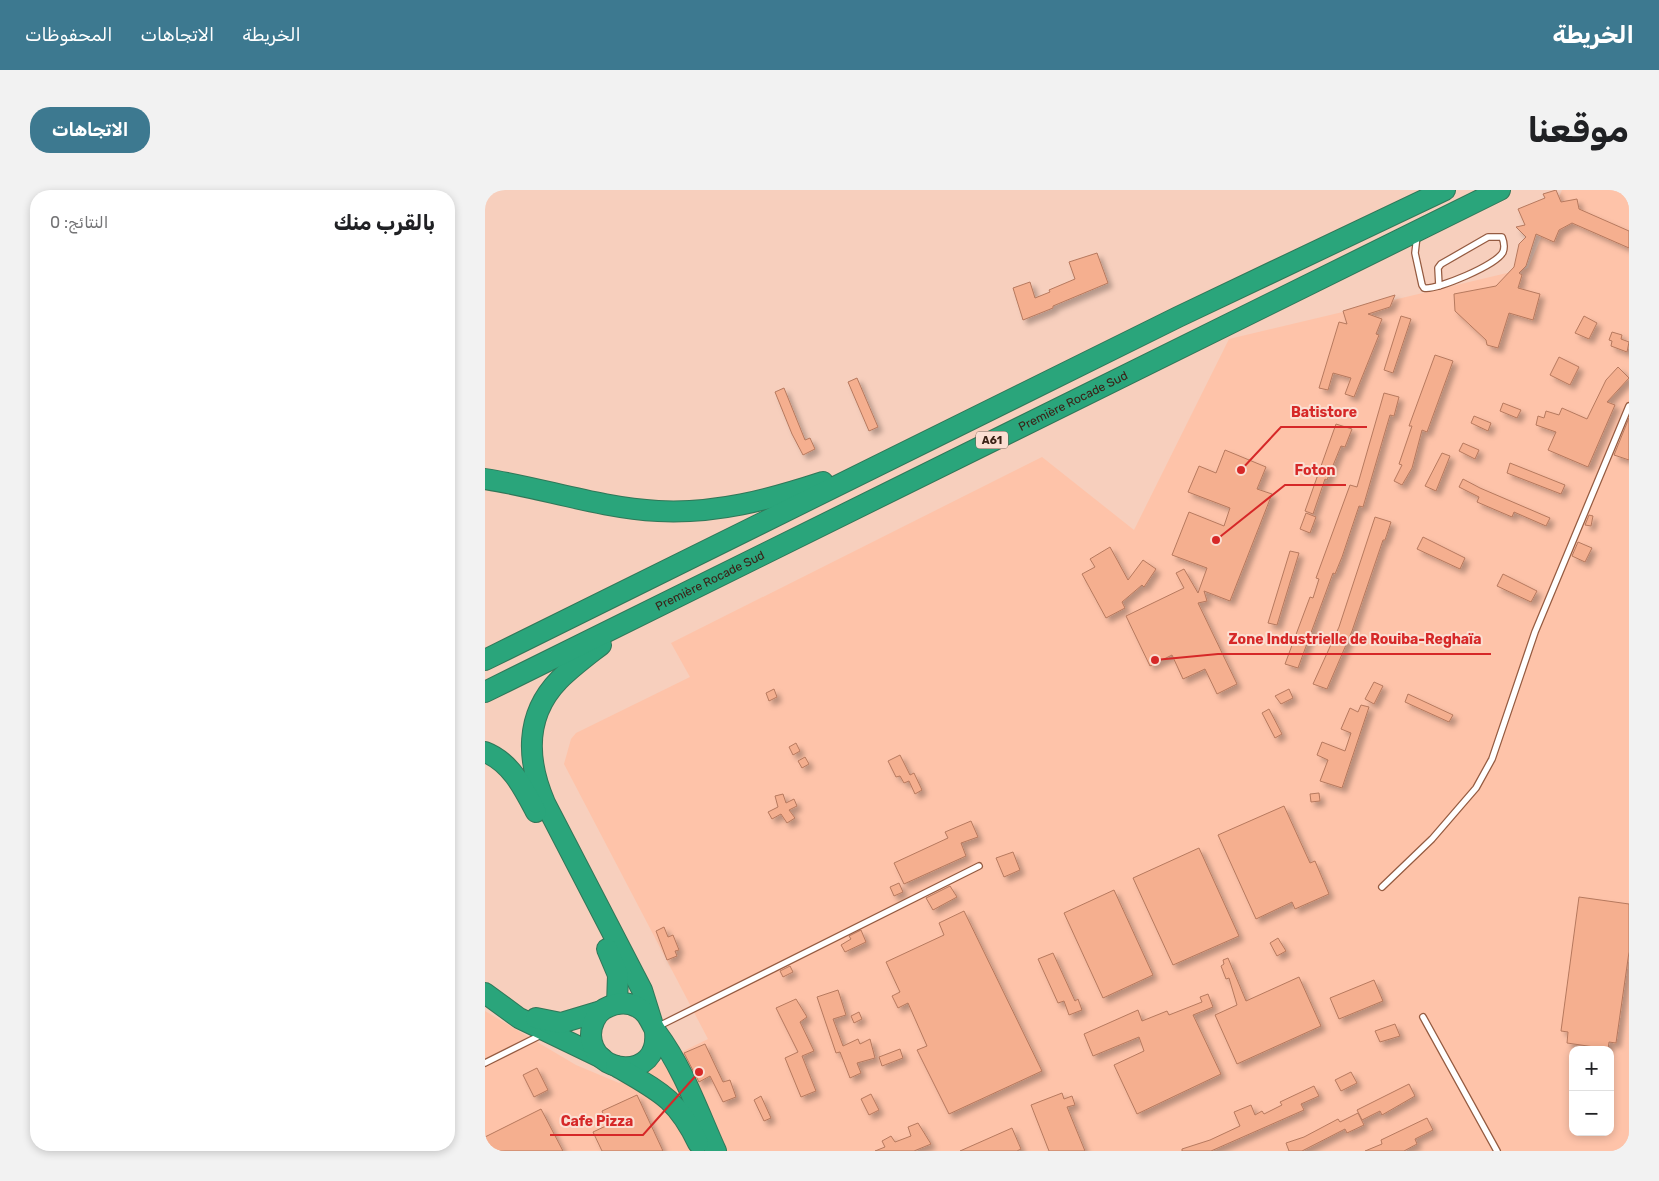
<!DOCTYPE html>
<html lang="ar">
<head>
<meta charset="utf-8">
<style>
	:root { --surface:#fff; --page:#f2f2f2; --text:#202124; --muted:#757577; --line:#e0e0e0; --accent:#3d7990 }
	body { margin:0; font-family:Rubik,Cairo,sans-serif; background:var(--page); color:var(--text); direction:rtl }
	.controls { position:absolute; right:15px; bottom:15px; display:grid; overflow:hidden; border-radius:10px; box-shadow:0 2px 8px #0003 }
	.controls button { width:45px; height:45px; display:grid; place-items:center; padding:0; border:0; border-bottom:1px solid var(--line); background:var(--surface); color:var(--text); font:25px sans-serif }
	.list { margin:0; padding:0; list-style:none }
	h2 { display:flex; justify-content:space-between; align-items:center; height:65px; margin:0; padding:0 20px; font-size:21px }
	h2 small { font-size:16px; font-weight:400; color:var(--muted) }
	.map { position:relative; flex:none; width:1144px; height:961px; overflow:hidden; direction:ltr; border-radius:20px }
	header { display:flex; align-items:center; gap:30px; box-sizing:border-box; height:70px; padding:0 25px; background:var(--accent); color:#fff }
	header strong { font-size:24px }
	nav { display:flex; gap:28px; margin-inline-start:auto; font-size:18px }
	.intro { display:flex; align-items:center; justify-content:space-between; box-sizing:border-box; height:120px; padding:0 30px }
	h1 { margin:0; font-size:35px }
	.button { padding:12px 22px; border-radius:20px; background:var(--accent); color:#fff; font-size:18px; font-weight:700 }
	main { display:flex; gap:30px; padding:0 30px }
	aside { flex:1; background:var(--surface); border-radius:20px; box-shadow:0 2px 8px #0003 }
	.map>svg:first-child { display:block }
	.built { fill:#fec3a9; fill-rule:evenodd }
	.building { fill:#f5af8f; stroke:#b6795e; filter:url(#shadow) }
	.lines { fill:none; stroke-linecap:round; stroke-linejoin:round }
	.lane-casing { stroke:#955b41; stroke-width:8 }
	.highway-casing { stroke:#307758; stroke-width:22 }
	.lane { stroke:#fff; stroke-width:5.5 }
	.highway { stroke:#2aa57b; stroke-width:20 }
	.labels { text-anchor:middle; stroke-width:4; stroke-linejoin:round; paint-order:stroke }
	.shield { fill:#fbdfd3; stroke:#755b4f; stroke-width:1 }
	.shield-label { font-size:11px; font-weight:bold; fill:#3b2217 }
	.street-label { font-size:12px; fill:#3b2217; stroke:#fbdfd3 }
	.leader { fill:none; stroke:#d62828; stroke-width:2 }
	.callout-dot { fill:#d62828; stroke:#fbdfd3; stroke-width:2 }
	.callout-label { font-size:14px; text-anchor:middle; font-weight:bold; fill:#d62828; stroke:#fbdfd3; stroke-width:4; stroke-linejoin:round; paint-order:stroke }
</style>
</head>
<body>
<header>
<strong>الخريطة</strong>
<nav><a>الخريطة</a><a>الاتجاهات</a><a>المحفوظات</a></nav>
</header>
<div class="intro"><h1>موقعنا</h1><a class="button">الاتجاهات</a></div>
<main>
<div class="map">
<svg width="1144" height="961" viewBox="0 0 1144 961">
	<defs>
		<filter id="shadow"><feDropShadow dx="4.5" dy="4.5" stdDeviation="2.5" flood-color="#0004"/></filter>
	</defs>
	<rect width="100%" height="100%" fill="#f7cfbd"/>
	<path class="built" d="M1077 0H1144V961H0V821L91 875 134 893 223 849 79 574 86 549 91 543 205 487 186 453 557 267 649 340 744 149 1043 78ZM1088 860H1125V942H1088Z"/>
	<g class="building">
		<path d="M1071 0 1076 12 1092 9 1094 19 1144 41V58L1087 33 1074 40 1069 52 1051 44 1041 76 1034 83 1037 85 1033 98 1055 104 1048 130 1024 123 1013 158 1002 155 1001 150 970 121 969 104 1011 96 1029 77 1034 54 1041 47 1031 37 1040 35 1033 19 1060 8 1058 4Z"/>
		<path d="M612 63 623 93 568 116V118L538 130 528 98 545 92 550 108 565 102 564 100 590 89 584 72Z"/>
		<path d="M910 105 905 117 883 124 897 129 891 144 894 145 869 207 860 204 866 188 848 183 843 200 834 198 854 132 862 134 858 121Z"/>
		<path d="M916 126 926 129 908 183 899 180Z"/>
		<path d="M1099 126 1112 133 1104 149 1090 143Z"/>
		<path d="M1127 142 1137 145 1136 149 1144 152 1142 162 1126 156 1127 151 1124 150Z"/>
		<path d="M950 165 968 171 942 242 937 240 927 278 917 295 909 291 917 275 914 274 927 236H924Z"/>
		<path d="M1074 167 1094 177 1085 195 1065 185Z"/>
		<path d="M1133 177 1144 188 1122 212 1130 215 1103 277 1063 260 1071 242 1051 235 1053 226 1059 228 1061 221 1074 225 1077 218 1102 229 1121 190Z"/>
		<path d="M372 188 393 237 384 241 363 192Z"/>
		<path d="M299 198 320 250 325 248 330 259 318 265 307 244 290 202Z"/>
		<path d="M899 203 914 207 909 226 905 225 878 317 874 316 857 367 850 384 848 383 813 478 800 474 825 407 828 408 834 389 831 388 865 295 872 297Z"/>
		<path d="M1018 213 1036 220 1032 228 1015 221Z"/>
		<path d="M989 226 1006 233 1003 241 986 233Z"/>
		<path d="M1144 228V270L1129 265Z"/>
		<path d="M851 234 867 239 860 257 856 256 842 290 840 289 828 324 820 321Z"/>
		<path d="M978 253 994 260 990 269 974 261Z"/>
		<path d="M740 260 781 277 772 299 787 304 745 411 719 401 722 411 713 413 752 494 732 504 720 479 698 489 687 465 665 476 641 426 699 398 691 383 699 379 713 403 722 378 687 365 704 322 739 336 745 318 703 302 714 276 731 283Z"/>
		<path d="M957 263 965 266 951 301 940 296Z"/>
		<path d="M1025 273 1080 295 1076 304 1022 283Z"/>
		<path d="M978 289 995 298 1065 328 1061 336 1029 322 1027 327 992 312 994 307 974 297Z"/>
		<path d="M821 323 831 327 825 343 815 339Z"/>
		<path d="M1104 325 1108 326 1106 336 1100 335Z"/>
		<path d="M890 327 906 332 900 350H898L867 441 842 499 828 494 854 437Z"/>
		<path d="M938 347 980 368 975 379 932 359Z"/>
		<path d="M1093 352 1107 358 1100 372 1087 366Z"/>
		<path d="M625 357 643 390 658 370 671 379 659 397 657 395 637 412 640 418 621 428 597 384 610 377 605 369Z"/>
		<path d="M805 361 814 363 792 435 783 433Z"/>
		<path d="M1018 384 1052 401 1046 412 1012 396Z"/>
		<path d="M889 492 898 496 889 514 880 509Z"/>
		<path d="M289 499 292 507 284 511 281 503Z"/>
		<path d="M804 499 808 508 796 514 790 506Z"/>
		<path d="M923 504 968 525 964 532 920 512Z"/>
		<path d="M876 515 884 517 857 598 835 591 843 570 832 565 837 552 860 561 866 543 856 539 865 518 873 522Z"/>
		<path d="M784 519 797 544 790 548 777 523Z"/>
		<path d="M311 553 315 561 308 565 304 557Z"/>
		<path d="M415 565 425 585 429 583 437 600 430 604 424 591 419 593 415 586 411 587 403 571Z"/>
		<path d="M320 567 324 574 317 578 313 571Z"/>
		<path d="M834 603 835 611 826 612 825 604Z"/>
		<path d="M298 604 301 613 309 609 312 616 304 620 310 628 302 633 296 624 287 629 283 622 293 617 290 606Z"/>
		<path d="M799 616 825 673 830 671 844 704 810 719 807 712 771 729 733 645Z"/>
		<path d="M486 631 493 647 476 653 481 666 419 694 409 673 463 648 460 642Z"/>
		<path d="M714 658 754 746 688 775 648 688Z"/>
		<path d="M528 662 535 680 519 687 511 668Z"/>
		<path d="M414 693 418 702 409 706 405 697Z"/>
		<path d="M465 696 472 707 448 720 441 708Z"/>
		<path d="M629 700 668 785 618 808 579 723Z"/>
		<path d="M1094 707 1144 714V762L1131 853 1124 852 1123 859 1082 853 1083 842 1076 841Z"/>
		<path d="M479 721 557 881 464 924 432 860 442 856 423 813 413 818 407 806 415 802 401 772 459 745 454 733Z"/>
		<path d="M179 737 183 747 188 745 194 760 190 761 192 766 182 770 171 741Z"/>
		<path d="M376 740 381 752 360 762 356 755 366 749 364 746Z"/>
		<path d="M793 748 801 761 792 766 785 753Z"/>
		<path d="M568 763 590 811 593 809 597 820 584 825 579 811 573 813 553 769Z"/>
		<path d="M743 768 761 811 814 787 836 836 752 874 730 825 752 815 744 788 741 789 736 776 739 774 738 770Z"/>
		<path d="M305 776 308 782 298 787 295 781Z"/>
		<path d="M889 790 898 811 854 829 845 808Z"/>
		<path d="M353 800 361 825 348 829 358 856 373 849 375 854 385 849 390 868 372 873 376 883 365 888 355 862 351 863 332 807Z"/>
		<path d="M723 804 728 817 708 825 736 884 652 924 629 875 659 861 654 847 608 866 599 844 653 820 657 831 682 821 684 825 717 812 715 807Z"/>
		<path d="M311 809 322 827 315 832 329 861 317 866 331 901 316 907 300 868 313 862 291 818Z"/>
		<path d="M374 822 377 829 369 833 366 826Z"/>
		<path d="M910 834 915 846 895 852 890 841Z"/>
		<path d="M220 854 238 892 245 890 251 907 238 912 225 886 214 892 199 863Z"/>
		<path d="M415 859 418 868 397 876 394 867Z"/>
		<path d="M52 878 63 900 49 907 38 885Z"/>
		<path d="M866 882 872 893 856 901 850 890Z"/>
		<path d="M924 894 930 906 897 925 895 921 877 930 872 920Z"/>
		<path d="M829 896 834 906 816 914 819 920 726 961H697V959L725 950 755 936 749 922 766 915 770 925 777 921 779 924 797 915 795 912Z"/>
		<path d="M577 903 579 909 587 906 590 915 582 917 600 961H564L546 915Z"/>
		<path d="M386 904 394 920 384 925 376 909Z"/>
		<path d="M152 905 178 961H117L108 942 123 935 117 921Z"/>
		<path d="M276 906 286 928 279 931 269 910Z"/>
		<path d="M56 919 78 961H0V947Z"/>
		<path d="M873 923 879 935 862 943 860 939 817 961H804L801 953 819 947 853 929 855 932Z"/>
		<path d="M942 928 948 940 930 949 932 954 919 961H880L897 954 896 950Z"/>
		<path d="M433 933 446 954 429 961H390L400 957 397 951 406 946 410 952 426 946 423 937Z"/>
		<path d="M527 938 536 959 532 961H475Z"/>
	</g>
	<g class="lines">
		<defs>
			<g id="lane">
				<path d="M932 46 930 63 937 95 939 98C952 100 1012 75 1018 62 1020 57 1019 52 1017 47H1003L956 74 953 78 954 96"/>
				<path d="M897 697 947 649 991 598 1007 569 1050 442 1144 216"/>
				<path d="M938 827 1012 961"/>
				<path d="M172 837 494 676"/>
				<path d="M0 873 56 845"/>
			</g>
			<g id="highway">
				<path d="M0 289C58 298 115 318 173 321 231 324 283 310 338 292"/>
				<path d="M116 455C102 466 87 477 74 490 39 526 42 571 60 613L157 800 167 832"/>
				<path d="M0 470 693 127 960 0"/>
				<path id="s1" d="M0 502 1015 0"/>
				<path d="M0 562C26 572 39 599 51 622"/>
				<path d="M122 759 133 785 132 814"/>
				<path d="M0 803 34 828 117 868"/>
				<path d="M51 828 76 833 116 821"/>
				<path d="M170 842C175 891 107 886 106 845 106 835 111 824 119 819 130 813 141 811 152 817 164 823 165 833 172 843 198 878 213 921 231 961"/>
				<path d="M131 876C173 901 191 907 213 953"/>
			</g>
		</defs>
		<use href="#lane" class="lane-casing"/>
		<use href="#highway" class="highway-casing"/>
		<use href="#lane" class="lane"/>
		<use href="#highway" class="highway"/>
	</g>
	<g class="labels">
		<rect class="shield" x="491" y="241.5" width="32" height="17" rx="4"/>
		<g class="shield-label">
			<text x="507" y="254">A61</text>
		</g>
		<g class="street-label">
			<text dy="4" stroke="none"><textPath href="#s1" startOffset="656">Première Rocade Sud</textPath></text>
			<text dy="4" stroke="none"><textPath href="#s1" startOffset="251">Première Rocade Sud</textPath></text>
		</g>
	</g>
	<path class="leader" d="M756 280L796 237H882M731 350L800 295H861M670 470L733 464H1006M214 882L158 945H65"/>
	<g class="callout-dot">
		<circle cx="756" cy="280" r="5"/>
		<circle cx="731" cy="350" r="5"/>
		<circle cx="670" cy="470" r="5"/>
		<circle cx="214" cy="882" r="5"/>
	</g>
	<g class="callout-label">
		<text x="839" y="227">Batistore</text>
		<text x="830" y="285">Foton</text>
		<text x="870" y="454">Zone Industrielle de Rouiba-Reghaïa</text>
		<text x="112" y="936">Cafe Pizza</text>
	</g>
</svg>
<div class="controls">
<button>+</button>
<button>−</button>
</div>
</div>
<aside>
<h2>بالقرب منك<small>النتائج: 0</small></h2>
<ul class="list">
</ul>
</aside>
</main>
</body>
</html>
